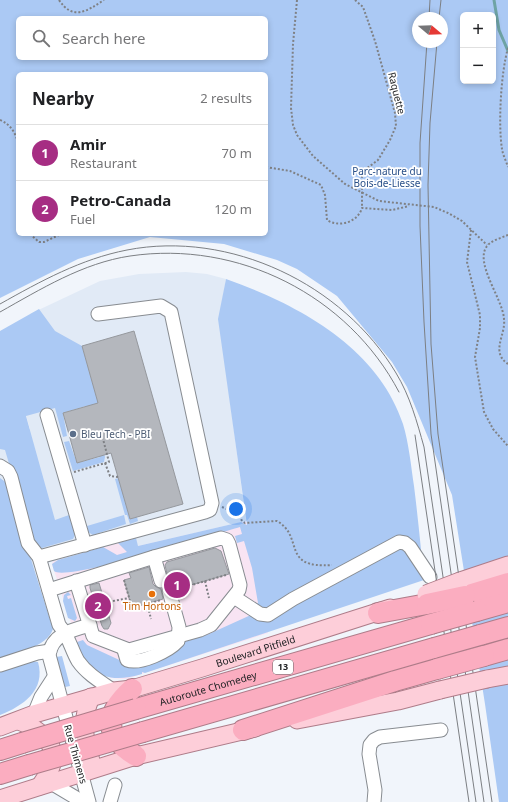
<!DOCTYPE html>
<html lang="en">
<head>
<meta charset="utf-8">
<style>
	:root { --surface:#fff; --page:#f6f6f6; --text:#202124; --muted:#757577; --line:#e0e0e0; --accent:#a62d83 }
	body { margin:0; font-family:"Noto Sans",sans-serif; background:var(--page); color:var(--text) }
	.controls { position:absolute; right:12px; top:12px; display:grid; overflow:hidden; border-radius:6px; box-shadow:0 2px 6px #0003 }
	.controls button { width:36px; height:36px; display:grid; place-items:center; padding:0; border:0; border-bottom:1px solid var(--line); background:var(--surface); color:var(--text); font:20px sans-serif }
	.compass { position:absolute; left:412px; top:12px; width:36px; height:36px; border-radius:50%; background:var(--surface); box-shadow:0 2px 6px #0003; rotate:109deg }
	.you { position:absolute; left:236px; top:509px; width:14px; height:14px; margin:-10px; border:3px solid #fff; border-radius:50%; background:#1a73e8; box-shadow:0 0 0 6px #1a73e833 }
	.badge { display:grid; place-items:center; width:26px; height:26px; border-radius:50%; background:var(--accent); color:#fff; font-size:13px; font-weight:700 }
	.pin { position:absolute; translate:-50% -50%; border:2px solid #fff; box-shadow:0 1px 4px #0006 }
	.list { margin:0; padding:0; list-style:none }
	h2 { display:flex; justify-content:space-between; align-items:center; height:52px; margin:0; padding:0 16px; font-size:17px }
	h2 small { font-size:13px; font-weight:400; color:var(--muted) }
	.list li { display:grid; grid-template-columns:26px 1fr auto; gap:12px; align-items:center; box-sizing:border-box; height:56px; padding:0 16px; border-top:1px solid var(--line) }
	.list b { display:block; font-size:15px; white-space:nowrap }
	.list p { margin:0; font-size:13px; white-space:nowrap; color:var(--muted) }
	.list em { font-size:13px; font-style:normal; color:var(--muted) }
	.icon { flex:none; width:22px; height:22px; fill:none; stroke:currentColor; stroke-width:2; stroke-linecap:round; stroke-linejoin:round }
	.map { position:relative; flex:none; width:508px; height:802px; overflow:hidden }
	.search { position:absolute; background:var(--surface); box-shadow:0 2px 6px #0003; left:16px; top:16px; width:252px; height:44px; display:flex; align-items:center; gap:10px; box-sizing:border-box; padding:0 14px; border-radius:6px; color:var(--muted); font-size:15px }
	.panel { position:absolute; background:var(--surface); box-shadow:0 2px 6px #0003; left:16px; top:72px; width:252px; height:164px; border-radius:6px }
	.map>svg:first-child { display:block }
	.commercial { fill:#f8e4f3 }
	.built { fill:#e1eaf6 }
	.green { fill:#abc9f4; fill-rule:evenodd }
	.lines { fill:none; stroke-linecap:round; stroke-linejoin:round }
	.stream { stroke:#6ea3a4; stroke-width:3 }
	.building { fill:#b4b7bd; stroke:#95989d }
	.minor-casing { stroke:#888c91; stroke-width:15 }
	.major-casing { stroke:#ae7c89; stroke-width:19 }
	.highway-casing { stroke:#ae7c89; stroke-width:22 }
	.path { stroke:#7f8185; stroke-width:2; stroke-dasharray:2 2; stroke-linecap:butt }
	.minor { stroke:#fff; stroke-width:13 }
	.major { stroke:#fdced9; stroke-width:17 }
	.highway { stroke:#fbadc0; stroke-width:20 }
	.tram { stroke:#7c7f83; stroke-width:1 }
	.major-bridge-casing { stroke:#ae7c89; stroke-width:19; stroke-linecap:butt }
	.highway-bridge-casing { stroke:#ae7c89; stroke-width:22; stroke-linecap:butt }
	.major-bridge { stroke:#fdced9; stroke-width:17 }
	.highway-bridge { stroke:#fbadc0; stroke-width:20 }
	.service-dot { fill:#5c6f8a; stroke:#fff; stroke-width:1.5 }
	.food-dot { fill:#e8710a; stroke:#fff; stroke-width:1.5 }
	.labels { text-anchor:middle; stroke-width:3.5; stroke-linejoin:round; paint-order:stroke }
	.shield { fill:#fff; stroke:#636466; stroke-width:1 }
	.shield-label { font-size:9px; font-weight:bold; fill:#202224 }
	.street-label { font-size:10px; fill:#202224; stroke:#fff }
	.park-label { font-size:10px; fill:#284f88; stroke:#fff }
	.service-label { font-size:10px; fill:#4e5e75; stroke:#fff; text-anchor:start }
	.food-label { font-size:10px; fill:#c56008; stroke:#fff }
</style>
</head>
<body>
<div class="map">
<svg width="508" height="802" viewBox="0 0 508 802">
	<rect width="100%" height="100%" fill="#f1f5fb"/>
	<path class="commercial" d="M246 521 268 633 126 679 111 678 80 651 52 564 53 561 136 538 138 546Z"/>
	<path class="built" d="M186 272 207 274 226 279 219 319 246 521 138 546 135 538 33 567 7 483 0 478V437L30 429 26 415 30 314 100 281 139 274Z"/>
	<g class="green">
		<path d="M0 0H508V802H499L485 704 452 495 407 387 392 362 337 296 297 269 277 260 224 244 150 237 78 259 0 298ZM463 15H493V81H463ZM18 18H266V58H18ZM418 18H442V42H418ZM18 74H266V234H18Z"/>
		<path d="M226 279C297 304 378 347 403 424 409 444 411 466 414 486 418 518 421 549 424 580L145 673 142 672V674C109 684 87 676 77 642L83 640 87 645 128 664 159 657 182 647 181 643 209 634 253 614 256 604 258 603 252 568 244 541 237 543 235 536 242 534 240 527C216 534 66 582 54 571L52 564 58 560 103 547 117 555 127 552 118 543 136 538 138 546 241 522 247 525 218 319Z"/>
		<path d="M39 309 55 331 82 346 103 418 90 422 86 406 63 413 67 436 63 437 55 408 26 416 55 520 69 515 75 535 73 539 42 548 39 547 30 535 5 450 0 449V331Z"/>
		<path d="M100 439 105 457 104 462 73 471 64 442 69 441 77 463 100 457 96 441Z"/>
		<path d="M0 478 7 483 53 629C47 647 16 653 0 659Z"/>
		<path d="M119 478 130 519 137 517 138 521 130 524 127 515H125L115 479Z"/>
		<path d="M124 515 126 524 93 535 88 532 87 526Z"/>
		<path d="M68 592 71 595 67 596 68 599 71 598 77 618 75 621 68 618 63 601 64 595Z"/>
		<path d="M62 656 70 686 65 687 56 657Z"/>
		<path d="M31 661 38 662C46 690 23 706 0 715V671Z"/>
	</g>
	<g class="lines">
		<path class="stream" d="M494 0 499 30 508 51"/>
	</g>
	<g class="building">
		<path d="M134 331 183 504 130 519 111 453 77 463 63 413 98 403 82 346Z"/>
		<path d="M215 548 221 551 229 574 177 589 174 585 169 583 165 565 167 562Z"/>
		<path d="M149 567 153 584 156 587 161 589 163 599 132 608 124 580 131 578 129 573Z"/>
		<path d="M99 583 111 623 108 629H104L102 626 90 588V585Z"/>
	</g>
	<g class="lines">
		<defs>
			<g id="minor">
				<path d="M47 415 85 545"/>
				<path d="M0 466 8 471 11 477 28 543 39 557 59 625C69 636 71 649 78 661 87 674 101 682 114 691"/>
				<path d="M39 557 205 512 210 510 212 503 171 312 161 306 98 314"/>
				<path d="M154 557 161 581"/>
				<path d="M49 590 154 557 221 538 227 540 229 544 240 585 239 590 211 625 200 630 129 650 93 636 76 581"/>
				<path d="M234 597 260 614 268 615 293 599 399 542 405 543 410 547 430 577"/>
				<path d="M124 650 127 660C140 665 169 651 178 641L179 627 169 591"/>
				<path d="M0 665 37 653 50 651"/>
				<path d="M34 714 41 697 54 677"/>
				<path d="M51 783 83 802"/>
				<path d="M89 802 49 655C52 634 72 630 90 625"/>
				<path d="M110 802 115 785"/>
				<path d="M374 802 375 790 369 754 370 745 374 740 380 737 441 730"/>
			</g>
			<g id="major">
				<path d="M460 581 508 565"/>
				<path d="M487 679 508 675"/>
				<path d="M297 720 398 701 440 690"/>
				<path d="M19 721C37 728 60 743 51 767 49 773 44 780 40 786"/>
				<path id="s1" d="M0 727 34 714 114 691 132 689 202 668 390 608"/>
				<path d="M91 761C84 734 80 723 91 697"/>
				<path d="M0 799 136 756 255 728"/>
			</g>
			<g id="highway">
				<path d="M465 596 508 583"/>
				<path d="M477 611 508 602"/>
				<path d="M378 613 427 604"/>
				<path d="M480 635 508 627"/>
				<path d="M484 656 508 649"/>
				<path d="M132 689C104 714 103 736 136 756"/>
				<path id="s2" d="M136 709 431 624"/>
				<path d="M243 730 395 681 437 669"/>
				<path d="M143 732 434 648"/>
				<path d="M0 750 22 743"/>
				<path d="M0 774 29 765"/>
			</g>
		</defs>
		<use href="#minor" class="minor-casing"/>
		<use href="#major" class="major-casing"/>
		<use href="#highway" class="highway-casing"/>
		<g class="path">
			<path d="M59 0C73 21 87 11 104 0"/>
			<path d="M297 0 293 44 291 108 293 125 297 135 313 156 345 184 379 201 434 207 448 213 462 221 487 245"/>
			<path d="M355 0 363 7 375 41 395 113 396 126 390 140 378 160 366 169 362 175V208"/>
			<path d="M508 48C501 72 498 124 502 149 503 155 506 161 508 167"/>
			<path d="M0 120C10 124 15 132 18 142"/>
			<path d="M266 167 290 171 321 185 325 195 327 220C339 228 358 222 362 208L392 210 409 206"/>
			<path d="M471 230 467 262 480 315V328L475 357 484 412 493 429 508 446"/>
			<path d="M30 234 39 242H44L61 234"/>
			<path d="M508 235C501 238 492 240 487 246 474 263 503 299 504 319 506 335 490 352 508 364"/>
			<path d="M105 463 110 476 118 477"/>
			<path d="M74 472 109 462 103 439"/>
			<path d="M222 507 239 514 242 521 245 523 277 521C305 537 280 569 332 565"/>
			<path d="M124 580 132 608 161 600"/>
			<path d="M205 581 209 598"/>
			<path d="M178 589 226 575"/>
			<path d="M113 601 129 598"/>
			<path d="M147 603 151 619"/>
		</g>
		<use href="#minor" class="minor"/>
		<use href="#major" class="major"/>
		<use href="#highway" class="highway"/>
		<g class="tram">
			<path d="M429 18 430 0"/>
			<path d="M439 18 441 0"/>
			<path d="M427 42 420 143V226L424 322 431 434 484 802"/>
			<path d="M437 42 430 123 428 185 431 344 438 434 492 802"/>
			<path d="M0 304C41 281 81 259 127 250 230 230 343 284 396 373 410 396 417 422 424 447L476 802"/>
			<path d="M0 312C41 289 83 263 130 256 238 240 348 295 399 392"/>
			<path d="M415 435 469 802"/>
		</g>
		<defs>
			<g id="major-bridge">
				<path d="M426 594 460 581"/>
				<path d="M440 690 487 679"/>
			</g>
			<g id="highway-bridge">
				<path d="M427 604 465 596"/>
				<path d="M431 624 477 611"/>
				<path d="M434 648 480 635"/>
				<path d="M437 669 484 656"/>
				<path d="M22 743 136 709"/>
				<path d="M29 765 143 732"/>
			</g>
		</defs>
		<use href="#major-bridge" class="major-bridge-casing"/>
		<use href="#highway-bridge" class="highway-bridge-casing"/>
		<use href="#major-bridge" class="major-bridge"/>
		<use href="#highway-bridge" class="highway-bridge"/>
	</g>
	<circle class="service-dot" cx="73" cy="434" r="4"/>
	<circle class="food-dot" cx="152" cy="594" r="4"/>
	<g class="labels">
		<rect class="shield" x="273" y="660" width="20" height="14" rx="3"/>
		<g class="shield-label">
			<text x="283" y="670">13</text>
		</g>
		<g class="street-label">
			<text transform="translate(397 93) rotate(76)" y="4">Raquette</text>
			<text dy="4" stroke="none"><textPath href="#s1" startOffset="267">Boulevard Pitfield</textPath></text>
			<text dy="4" stroke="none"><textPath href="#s2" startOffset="75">Autoroute Chomedey</textPath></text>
			<text transform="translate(76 754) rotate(74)" y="4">Rue Thimens</text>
		</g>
		<g class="park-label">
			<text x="387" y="175">Parc-nature du<tspan x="387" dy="12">Bois-de-Liesse</tspan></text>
		</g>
		<g class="service-label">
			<text x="81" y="438">Bleu Tech - PBI</text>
		</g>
		<g class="food-label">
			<text x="152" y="610">Tim Hortons</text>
		</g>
	</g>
</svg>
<div class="controls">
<button>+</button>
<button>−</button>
</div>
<svg class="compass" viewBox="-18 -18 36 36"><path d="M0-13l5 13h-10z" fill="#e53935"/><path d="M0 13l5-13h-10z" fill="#757577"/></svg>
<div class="you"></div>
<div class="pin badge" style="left:177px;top:585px">1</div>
<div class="pin badge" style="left:98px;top:606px">2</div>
<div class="search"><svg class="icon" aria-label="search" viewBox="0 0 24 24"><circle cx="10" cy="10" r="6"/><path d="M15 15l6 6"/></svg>Search here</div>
<section class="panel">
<h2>Nearby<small>2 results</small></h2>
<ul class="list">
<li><span class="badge">1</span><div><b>Amir</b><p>Restaurant</p></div><em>70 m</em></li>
<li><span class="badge">2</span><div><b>Petro-Canada</b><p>Fuel</p></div><em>120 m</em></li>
</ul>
</section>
</div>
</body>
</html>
